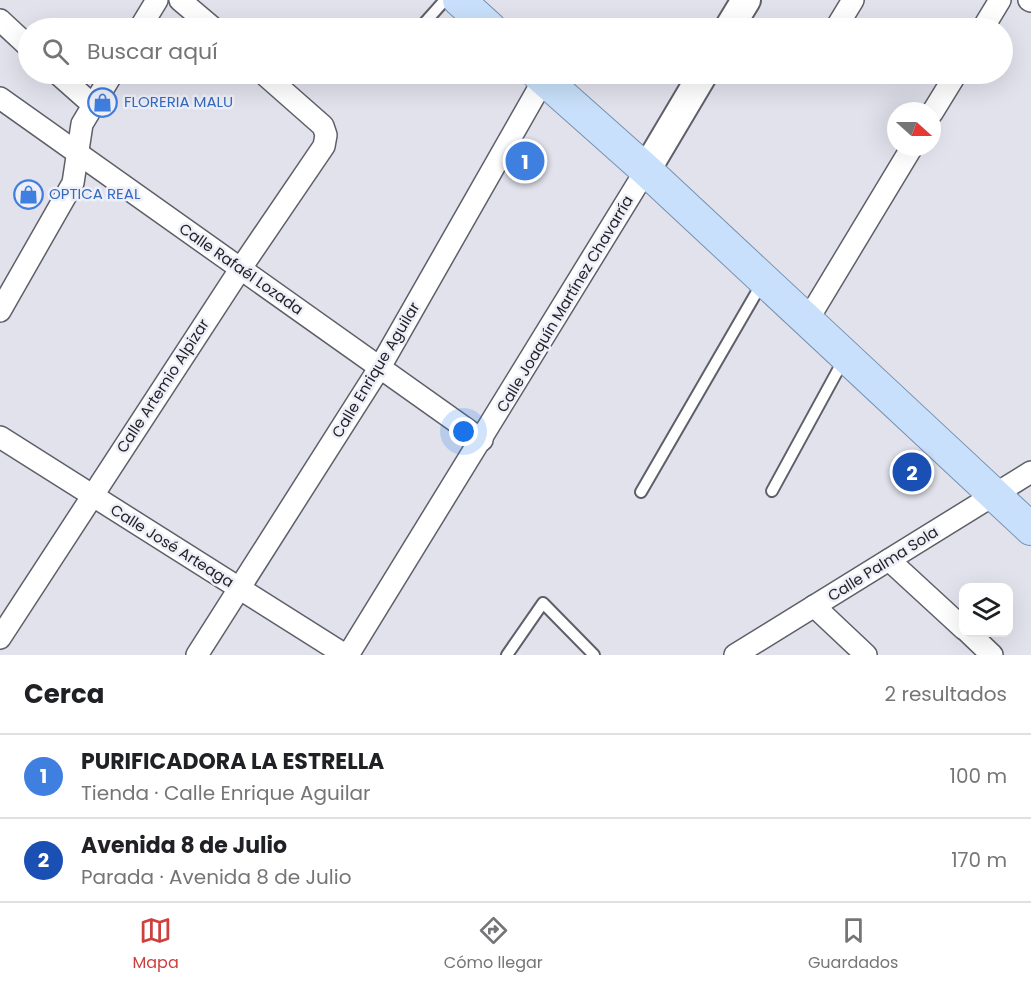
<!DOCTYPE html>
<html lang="es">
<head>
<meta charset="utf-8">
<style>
	:root { --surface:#fff; --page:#f6f6f6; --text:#202124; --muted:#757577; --line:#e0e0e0; --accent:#ce3f3d }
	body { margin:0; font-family:Poppins,sans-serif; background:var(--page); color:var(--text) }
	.controls { position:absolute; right:18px; bottom:18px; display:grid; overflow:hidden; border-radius:12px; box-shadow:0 6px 24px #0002 }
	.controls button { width:54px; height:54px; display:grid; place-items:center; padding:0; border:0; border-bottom:2px solid var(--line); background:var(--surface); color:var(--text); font:30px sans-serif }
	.compass { position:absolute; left:887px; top:102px; width:54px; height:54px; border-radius:50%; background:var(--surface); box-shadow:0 6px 24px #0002; rotate:111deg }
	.you { position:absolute; left:464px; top:432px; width:21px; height:21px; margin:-15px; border:4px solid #fff; border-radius:50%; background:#1a73e8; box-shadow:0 0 0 9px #1a73e833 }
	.badge { display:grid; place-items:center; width:39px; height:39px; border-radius:50%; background:var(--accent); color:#fff; font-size:20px; font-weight:700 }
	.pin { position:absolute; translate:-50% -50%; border:3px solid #fff; box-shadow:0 2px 6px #0006 }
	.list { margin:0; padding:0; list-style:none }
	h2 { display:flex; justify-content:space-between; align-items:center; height:78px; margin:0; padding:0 24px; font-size:26px }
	h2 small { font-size:20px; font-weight:400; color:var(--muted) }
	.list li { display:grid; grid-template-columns:39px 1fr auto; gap:18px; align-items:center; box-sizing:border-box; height:84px; padding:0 24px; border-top:2px solid var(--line) }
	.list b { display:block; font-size:22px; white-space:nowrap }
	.list p { margin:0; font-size:20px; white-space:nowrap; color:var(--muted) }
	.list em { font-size:20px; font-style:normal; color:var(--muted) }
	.icon { flex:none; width:33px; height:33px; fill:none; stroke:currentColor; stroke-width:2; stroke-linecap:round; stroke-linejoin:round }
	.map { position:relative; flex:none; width:1031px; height:655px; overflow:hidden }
	.search { position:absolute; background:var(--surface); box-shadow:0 6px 24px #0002; left:18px; right:18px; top:18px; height:66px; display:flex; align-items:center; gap:15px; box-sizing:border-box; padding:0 21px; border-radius:33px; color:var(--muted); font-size:22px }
	.sheet { height:246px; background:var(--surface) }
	nav { display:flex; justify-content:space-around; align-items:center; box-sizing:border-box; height:84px; border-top:2px solid var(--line); background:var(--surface); font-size:16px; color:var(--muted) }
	nav a { display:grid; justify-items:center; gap:3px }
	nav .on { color:var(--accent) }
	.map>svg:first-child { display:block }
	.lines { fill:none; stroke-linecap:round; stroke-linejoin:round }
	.lane-casing { stroke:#5e5f68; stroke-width:14 }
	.street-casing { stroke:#5e5f68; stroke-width:24 }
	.secondary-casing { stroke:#5e5f68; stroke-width:32 }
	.primary-casing { stroke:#7791b0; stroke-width:34 }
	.lane { stroke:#fff; stroke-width:10 }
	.street { stroke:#fff; stroke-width:21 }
	.secondary { stroke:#fff; stroke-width:28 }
	.primary { stroke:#c8e0fb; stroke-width:32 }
	.labels { text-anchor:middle; stroke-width:5; stroke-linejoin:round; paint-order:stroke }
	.shop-label { font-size:15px; fill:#366cbe; stroke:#eeeff9; text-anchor:start }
	.street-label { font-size:15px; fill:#242428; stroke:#eeeff9 }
</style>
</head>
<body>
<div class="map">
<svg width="1031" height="655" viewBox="0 0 1031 655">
	<rect width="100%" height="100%" fill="#e1e2ec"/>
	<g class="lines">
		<defs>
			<g id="lane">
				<path d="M420 28 445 0"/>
				<path d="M772 491 844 359"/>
				<path d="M641 492 762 283"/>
				<path d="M507 655 543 603 594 655"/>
			</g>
			<g id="street">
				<path d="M180 0 213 28"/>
				<path d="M1029 0 1031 1"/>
				<path d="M0 20 28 46"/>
				<path d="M140 28 157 0"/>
				<path d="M836 28 853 0"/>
				<path d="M983 28 1000 0"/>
				<path d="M58 74 93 105"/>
				<path d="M0 98 482 440"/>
				<path d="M932 113 956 74"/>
				<path d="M0 311 73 183 82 124 112 74"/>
				<path d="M807 321 912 147"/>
				<path d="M0 437 345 655"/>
				<path d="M889 560 964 629"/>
				<path d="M814 606 866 655"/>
				<path d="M968 632 992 655"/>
				<path d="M0 638 241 268 324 146 326 135 323 126 264 74"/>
				<path d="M197 655 380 367 544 79"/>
				<path d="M348 655 646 170"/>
				<path d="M735 655 1031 472"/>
			</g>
			<g id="secondary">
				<path d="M729 28 746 0"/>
				<path d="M646 170 703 74"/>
			</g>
			<g id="primary">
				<path d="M459 0 490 28"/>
				<path d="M538 74 646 170 1031 529"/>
			</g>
		</defs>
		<use href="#lane" class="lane-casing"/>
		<use href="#street" class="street-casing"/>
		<use href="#secondary" class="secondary-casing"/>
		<use href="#primary" class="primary-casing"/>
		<use href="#lane" class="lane"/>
		<use href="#street" class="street"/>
		<use href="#secondary" class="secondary"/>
		<use href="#primary" class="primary"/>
	</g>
	<defs>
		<symbol id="shop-ring" viewBox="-11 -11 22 22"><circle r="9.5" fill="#eeeff9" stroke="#3f7fe0" stroke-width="1.5"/><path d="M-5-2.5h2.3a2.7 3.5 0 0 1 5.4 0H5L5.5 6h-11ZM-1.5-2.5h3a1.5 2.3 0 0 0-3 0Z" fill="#3f7fe0"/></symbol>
	</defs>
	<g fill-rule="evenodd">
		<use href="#shop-ring" x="86" y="86" width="33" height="33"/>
		<use href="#shop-ring" x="12" y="178" width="33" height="33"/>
	</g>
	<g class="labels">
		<g class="shop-label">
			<text x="124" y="107">FLORERIA MALU</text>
			<text x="49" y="199">OPTICA REAL</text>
		</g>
		<g class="street-label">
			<text transform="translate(241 269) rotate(35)" y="5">Calle Rafaél Lozada</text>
			<text transform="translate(565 304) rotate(-59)" y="5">Calle Joaquín Martínez Chavarría</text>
			<text transform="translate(376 370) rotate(-59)" y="5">Calle Enrique Aguilar</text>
			<text transform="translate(163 386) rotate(-57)" y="5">Calle Artemio Alpizar</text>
			<text transform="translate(172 546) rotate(32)" y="5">Calle José Arteaga</text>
			<text transform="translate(883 564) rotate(-32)" y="5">Calle Palma Sola</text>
		</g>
	</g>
</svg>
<div class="controls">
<button><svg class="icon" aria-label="layers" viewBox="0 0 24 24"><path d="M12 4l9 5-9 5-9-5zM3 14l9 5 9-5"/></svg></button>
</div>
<svg class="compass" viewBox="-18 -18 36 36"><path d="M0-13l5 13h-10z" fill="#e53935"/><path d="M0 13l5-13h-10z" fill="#757577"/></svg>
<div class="you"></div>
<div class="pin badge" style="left:525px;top:161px;background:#3f7fe0">1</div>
<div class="pin badge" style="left:912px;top:472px;background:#1a4fb4">2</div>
<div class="search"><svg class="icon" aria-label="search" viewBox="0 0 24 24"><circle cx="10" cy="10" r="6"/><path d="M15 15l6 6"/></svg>Buscar aquí</div>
</div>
<section class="sheet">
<h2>Cerca<small>2 resultados</small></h2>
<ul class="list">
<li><span class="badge" style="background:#3f7fe0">1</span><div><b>PURIFICADORA LA ESTRELLA</b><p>Tienda · Calle Enrique Aguilar</p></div><em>100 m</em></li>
<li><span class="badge" style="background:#1a4fb4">2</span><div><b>Avenida 8 de Julio</b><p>Parada · Avenida 8 de Julio</p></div><em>170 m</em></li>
</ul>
</section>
<nav>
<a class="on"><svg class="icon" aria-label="map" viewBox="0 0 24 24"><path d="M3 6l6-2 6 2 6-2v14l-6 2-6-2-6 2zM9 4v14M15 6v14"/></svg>Mapa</a>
<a><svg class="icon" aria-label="directions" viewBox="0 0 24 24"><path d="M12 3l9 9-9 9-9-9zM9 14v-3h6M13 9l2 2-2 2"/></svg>Cómo llegar</a>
<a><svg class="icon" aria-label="saved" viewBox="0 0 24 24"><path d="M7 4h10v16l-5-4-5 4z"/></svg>Guardados</a>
</nav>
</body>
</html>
